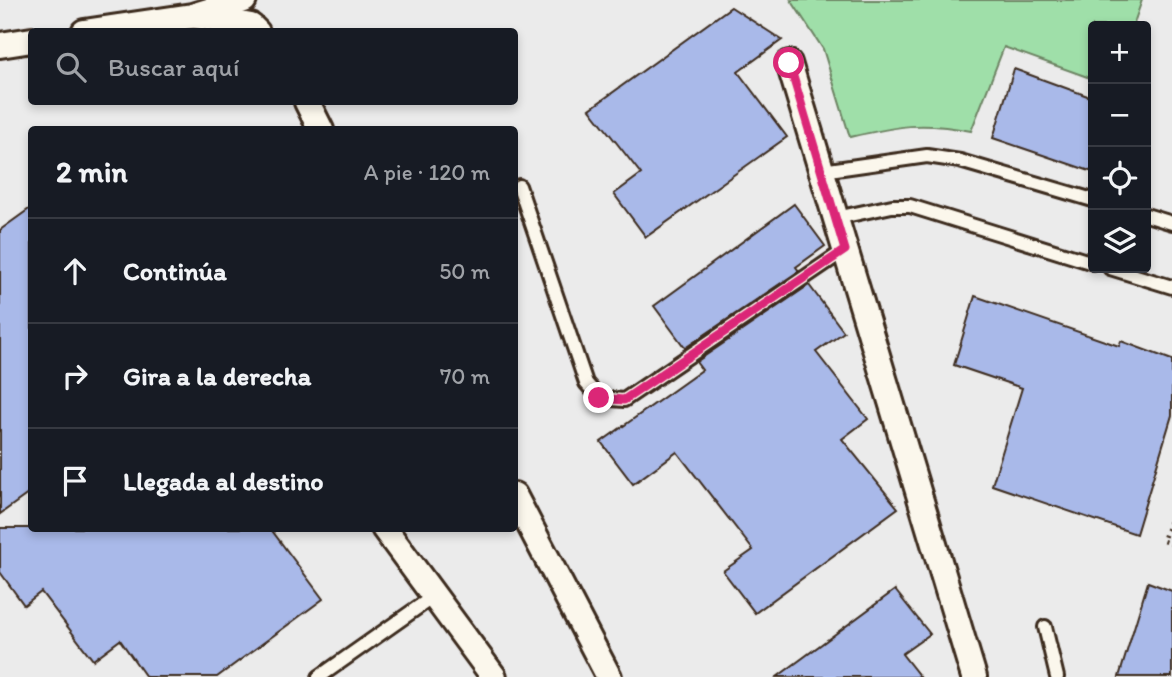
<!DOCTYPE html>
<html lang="es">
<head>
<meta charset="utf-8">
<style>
	:root { --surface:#171b24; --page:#242831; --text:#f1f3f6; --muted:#9ea1a6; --line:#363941 }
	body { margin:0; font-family:Itim,sans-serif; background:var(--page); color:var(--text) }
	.controls { position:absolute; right:21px; top:21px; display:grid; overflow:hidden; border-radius:7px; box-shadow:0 4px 10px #0003 }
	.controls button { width:63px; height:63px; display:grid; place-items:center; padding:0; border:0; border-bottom:2px solid var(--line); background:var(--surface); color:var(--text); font:35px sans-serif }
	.stop { position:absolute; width:21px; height:21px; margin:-16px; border:5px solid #db2777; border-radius:50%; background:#fff }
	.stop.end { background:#db2777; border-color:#fff; box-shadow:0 2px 7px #0008 }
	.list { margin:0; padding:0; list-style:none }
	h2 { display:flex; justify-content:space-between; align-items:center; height:91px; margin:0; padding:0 28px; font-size:30px }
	h2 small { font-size:23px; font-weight:400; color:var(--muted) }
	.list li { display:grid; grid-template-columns:46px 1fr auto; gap:21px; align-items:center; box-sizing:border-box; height:105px; padding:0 28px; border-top:2px solid var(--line) }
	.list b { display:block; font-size:26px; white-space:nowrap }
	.list em { font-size:23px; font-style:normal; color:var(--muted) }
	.icon { flex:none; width:38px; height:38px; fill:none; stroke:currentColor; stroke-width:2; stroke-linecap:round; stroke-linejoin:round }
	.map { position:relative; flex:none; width:1172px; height:677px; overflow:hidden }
	.search { position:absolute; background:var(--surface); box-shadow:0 4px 10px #0003; left:28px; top:28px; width:490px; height:77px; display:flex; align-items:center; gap:18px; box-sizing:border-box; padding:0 24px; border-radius:7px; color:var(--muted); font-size:26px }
	.panel { position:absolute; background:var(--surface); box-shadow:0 4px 10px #0003; left:28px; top:126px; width:490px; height:406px; border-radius:7px }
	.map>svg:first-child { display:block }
	.green { fill:#9fdfa9; stroke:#6d8464; stroke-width:2 }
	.building { fill:#a9b9e9; stroke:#3b2a1e; stroke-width:2 }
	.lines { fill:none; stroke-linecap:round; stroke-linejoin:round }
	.service-casing { stroke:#3b2a1e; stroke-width:18 }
	.minor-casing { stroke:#3b2a1e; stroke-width:30 }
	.path { stroke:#3b2a1e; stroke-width:4.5; stroke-dasharray:2 5; stroke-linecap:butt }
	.service { stroke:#fbf7ec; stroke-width:12 }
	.minor { stroke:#fbf7ec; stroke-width:24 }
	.route { stroke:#db2777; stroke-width:9 }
</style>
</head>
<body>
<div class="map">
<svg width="1172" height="677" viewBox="0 0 1172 677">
	<rect width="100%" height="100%" fill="#ebebeb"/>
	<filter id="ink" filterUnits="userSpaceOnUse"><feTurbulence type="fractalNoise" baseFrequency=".0143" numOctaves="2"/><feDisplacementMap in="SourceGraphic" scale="14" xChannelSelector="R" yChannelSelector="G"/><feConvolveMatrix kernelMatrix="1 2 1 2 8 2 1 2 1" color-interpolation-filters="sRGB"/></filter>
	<g filter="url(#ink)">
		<path class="green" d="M791 0H1142L1133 26H1093V79L1004 47 971 131C921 121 898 126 850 137L823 49Z"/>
		<g class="building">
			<path d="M731 7 782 40 738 72 787 137 646 237 614 194 641 174 590 109Z"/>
			<path d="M1014 69 1093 98V172L993 138Z"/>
			<path d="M794 204 825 246 796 267 799 271 685 348 654 306Z"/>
			<path d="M32 207V491L0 514V230Z"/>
			<path d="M809 285 844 332 816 352 868 419 842 439 898 508 755 613 723 571 753 550 677 452 633 484 601 442 702 370 696 362Z"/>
			<path d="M975 296 1119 346 1121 341 1172 360V415L1136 534 992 485 1022 388 954 365Z"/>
			<path d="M0 528H270L323 599 217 677H146L120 640 93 660 41 592 24 605 0 572Z"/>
			<path d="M1148 582 1172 591V677H1119Z"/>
			<path d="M895 590 930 634 902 654 920 677H777Z"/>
		</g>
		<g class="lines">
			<defs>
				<g id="service">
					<path d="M822 171 927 156 960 161 1093 200"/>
					<path d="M519 186 586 383 599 398 624 400 845 250"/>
					<path d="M1146 215 1172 223"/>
					<path d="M836 218 892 206H910L1093 263"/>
					<path d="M1110 268 1172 287"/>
					<path d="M1045 627 1057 677"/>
					<path d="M319 677 434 596"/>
				</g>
				<g id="minor">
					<path d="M196 16 251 26 257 32"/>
					<path d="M84 32 192 16 244 0"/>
					<path d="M0 45 32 40"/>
					<path d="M789 63 974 677"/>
					<path d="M307 102 321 130"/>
					<path d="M514 495 609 677"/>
					<path d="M384 528 494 677"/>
				</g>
			</defs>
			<use href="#service" class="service-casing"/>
			<use href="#minor" class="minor-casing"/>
			<path class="path" d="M1172 515 1163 541 1172 544"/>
			<use href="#service" class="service"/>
			<use href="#minor" class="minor"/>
		</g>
	</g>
	<g class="lines" filter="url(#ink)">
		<path class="route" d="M599 398 624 400 845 250 789 63"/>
	</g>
</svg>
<div class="controls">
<button>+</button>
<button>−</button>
<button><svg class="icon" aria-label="locate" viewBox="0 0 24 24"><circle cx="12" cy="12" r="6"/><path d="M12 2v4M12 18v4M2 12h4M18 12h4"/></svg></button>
<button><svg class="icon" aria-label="layers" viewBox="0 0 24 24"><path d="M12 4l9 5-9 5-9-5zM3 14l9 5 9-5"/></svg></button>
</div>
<div class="stop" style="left:789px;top:63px"></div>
<div class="stop end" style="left:599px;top:398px"></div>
<div class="search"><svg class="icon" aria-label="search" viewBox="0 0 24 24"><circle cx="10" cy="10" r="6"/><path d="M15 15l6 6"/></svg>Buscar aquí</div>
<section class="panel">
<h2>2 min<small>A pie · 120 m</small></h2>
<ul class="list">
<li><svg class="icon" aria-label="ahead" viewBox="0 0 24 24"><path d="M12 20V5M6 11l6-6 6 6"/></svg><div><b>Continúa</b></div><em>50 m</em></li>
<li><svg class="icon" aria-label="right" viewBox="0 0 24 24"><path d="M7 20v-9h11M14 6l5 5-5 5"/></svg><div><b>Gira a la derecha</b></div><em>70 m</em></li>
<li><svg class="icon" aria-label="arrive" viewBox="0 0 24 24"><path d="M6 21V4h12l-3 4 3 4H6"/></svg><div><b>Llegada al destino</b></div></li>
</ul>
</section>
</div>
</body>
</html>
